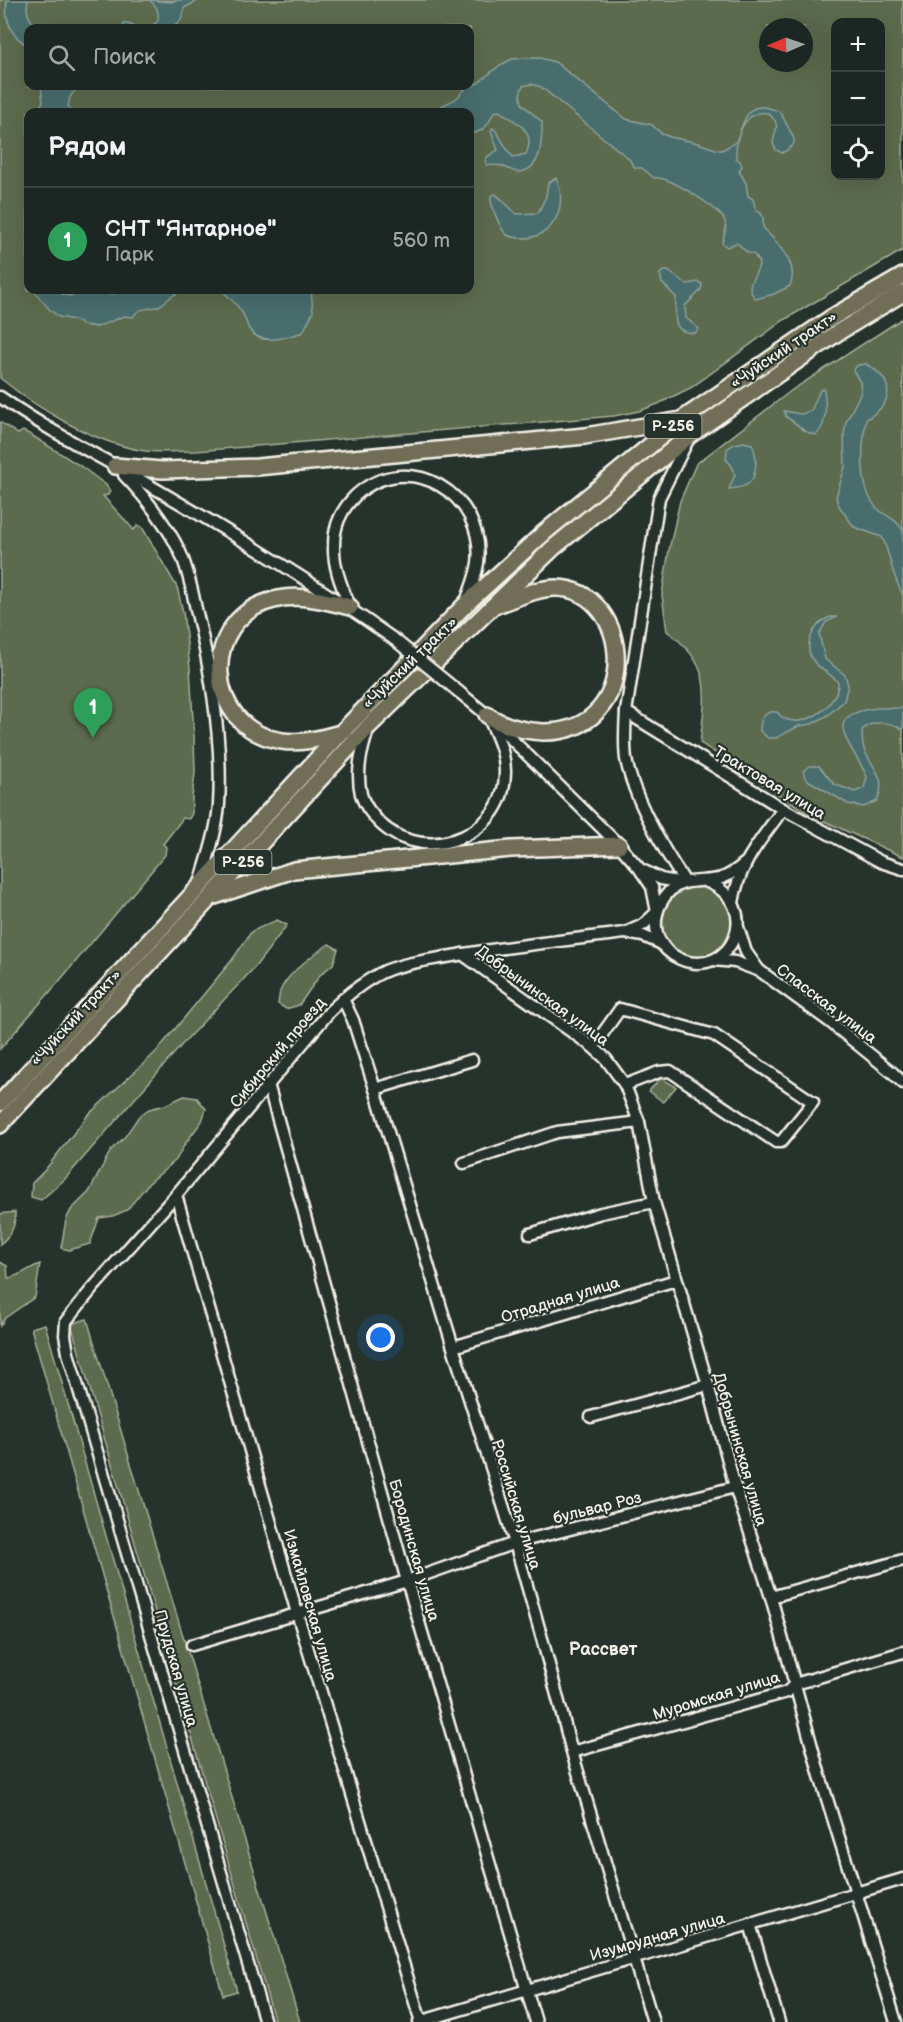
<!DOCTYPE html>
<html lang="ru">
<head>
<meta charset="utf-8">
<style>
	:root { --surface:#1c2622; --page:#29322f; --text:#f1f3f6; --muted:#a0a5a5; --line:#3a4340; --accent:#ff9aa2 }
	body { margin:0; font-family:"Balsamiq Sans",sans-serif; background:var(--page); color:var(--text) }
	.controls { position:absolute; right:18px; top:18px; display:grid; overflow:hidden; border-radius:12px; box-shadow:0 6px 24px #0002 }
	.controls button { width:54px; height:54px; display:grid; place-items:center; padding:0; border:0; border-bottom:2px solid var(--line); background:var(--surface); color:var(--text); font:30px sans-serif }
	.compass { position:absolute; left:759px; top:18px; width:54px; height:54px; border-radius:50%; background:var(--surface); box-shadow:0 6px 24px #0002; rotate:268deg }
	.you { position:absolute; left:381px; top:1338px; width:21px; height:21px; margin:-15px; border:4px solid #fff; border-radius:50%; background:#1a73e8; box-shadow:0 0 0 9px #1a73e833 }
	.badge { display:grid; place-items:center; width:39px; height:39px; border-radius:50%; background:var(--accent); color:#fff; font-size:20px; font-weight:700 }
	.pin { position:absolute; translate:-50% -50px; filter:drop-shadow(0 2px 3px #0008) }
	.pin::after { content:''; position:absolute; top:32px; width:21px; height:18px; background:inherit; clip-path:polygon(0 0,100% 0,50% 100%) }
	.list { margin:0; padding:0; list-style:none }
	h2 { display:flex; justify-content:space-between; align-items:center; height:78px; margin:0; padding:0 24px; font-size:26px }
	h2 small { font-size:20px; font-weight:400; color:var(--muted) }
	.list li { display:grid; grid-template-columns:39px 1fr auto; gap:18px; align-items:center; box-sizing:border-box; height:108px; padding:0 24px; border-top:2px solid var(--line) }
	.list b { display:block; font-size:22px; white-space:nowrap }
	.list p { margin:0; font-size:20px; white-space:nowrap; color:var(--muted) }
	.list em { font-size:20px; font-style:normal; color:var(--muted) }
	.icon { flex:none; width:33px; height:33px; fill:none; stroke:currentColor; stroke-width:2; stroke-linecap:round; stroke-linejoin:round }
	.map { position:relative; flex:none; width:903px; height:2022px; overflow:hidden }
	.search { position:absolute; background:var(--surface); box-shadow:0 6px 24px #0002; left:24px; top:24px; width:450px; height:66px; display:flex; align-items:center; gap:15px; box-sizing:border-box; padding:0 21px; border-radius:12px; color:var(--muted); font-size:22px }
	.panel { position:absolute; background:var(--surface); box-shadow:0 6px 24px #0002; left:24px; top:108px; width:450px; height:186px; border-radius:12px }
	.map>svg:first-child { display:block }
	.green { fill:#5c6b4d; stroke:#a8ae9a; stroke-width:1.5; fill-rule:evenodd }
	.water { fill:#496d6d; stroke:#8da29e; stroke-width:1.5 }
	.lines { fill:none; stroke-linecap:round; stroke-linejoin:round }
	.minor-casing { stroke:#f4f1e8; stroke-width:15 }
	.highway-casing { stroke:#f4f1e8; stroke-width:20 }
	.minor { stroke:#26332d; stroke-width:10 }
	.highway { stroke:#716e59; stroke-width:15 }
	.minor-bridge-casing { stroke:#f4f1e8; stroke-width:15; stroke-linecap:butt }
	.minor-bridge { stroke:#26332d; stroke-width:10 }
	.labels { text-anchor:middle; stroke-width:4.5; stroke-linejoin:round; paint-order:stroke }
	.shield { fill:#26332d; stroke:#b6b8b0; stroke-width:1.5 }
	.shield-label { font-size:15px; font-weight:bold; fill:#f4f1e8 }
	.street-label { font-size:16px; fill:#f4f1e8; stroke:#26332d }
	.neighbourhood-label { font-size:18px; font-weight:bold; fill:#f4f1e8; stroke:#26332d }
</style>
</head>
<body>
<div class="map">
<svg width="903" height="2022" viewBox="0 0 903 2022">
	<rect width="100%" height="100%" fill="#26332d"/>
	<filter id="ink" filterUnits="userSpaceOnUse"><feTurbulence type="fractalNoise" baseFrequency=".0167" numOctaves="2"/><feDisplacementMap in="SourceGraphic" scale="12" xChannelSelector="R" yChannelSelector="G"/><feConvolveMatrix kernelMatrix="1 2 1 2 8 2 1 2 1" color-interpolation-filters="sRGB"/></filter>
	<g filter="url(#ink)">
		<g class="green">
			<path d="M0 0H903V250L784 320 692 387 658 404 639 411 614 416 196 451C179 451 161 453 145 451 94 443 39 410 0 378ZM836 22H880V176H836ZM768 27H804V63H768ZM28 28H470V86H28ZM28 112H470V290H28Z"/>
			<path d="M903 318V857L809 814 700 743C706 692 713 665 667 631L662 595 669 550 680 501 696 464 792 390Z"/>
			<path d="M0 422 18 434 23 431 31 435 82 467 106 485 110 491 108 495 103 496 134 530 138 525 142 527 177 587 183 612 190 668 194 736 195 773 192 797V813L189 819 183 818 163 844 166 847 165 855 56 985 0 1049Z"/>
			<circle cx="697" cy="922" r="35"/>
			<path d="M277 920 287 925 255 967 186 1040 64 1180 41 1200 31 1197 32 1183 45 1170 88 1115 156 1052 232 960 252 931Z"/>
			<path d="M329 944 338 949 333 964 320 975 299 1005 286 1009 278 1004C279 999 279 993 281 989 289 972 314 954 329 944Z"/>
			<path d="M661 1078 676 1087 663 1102 649 1091Z"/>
			<path d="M184 1096 197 1098 206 1109 202 1121 185 1144 176 1160 148 1184 127 1210 113 1216 99 1218 90 1244 69 1250 61 1248 66 1220 71 1210 89 1192 111 1150 124 1138 139 1116 149 1109 165 1105Z"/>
			<path d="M15 1212C16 1226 11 1235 0 1244V1214Z"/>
			<path d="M0 1262 7 1266 8 1278C20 1276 29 1268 40 1264L35 1297 5 1318 0 1326Z"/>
			<path d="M87 1319 300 2022H275L71 1324Z"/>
			<path d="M45 1324 237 1991 223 1995 31 1328Z"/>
		</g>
		<g class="water">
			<path d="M7 0H28C25 12 29 21 39 28H28V45C11 38 4 18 7 0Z"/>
			<path d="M149 0 171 2 176 0H199L184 8C184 20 177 27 164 28H122L125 23C137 28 148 31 158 21 159 11 157 6 149 0Z"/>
			<path d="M526 58H540L555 62 626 119 652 125 662 134 670 137 698 143 718 150H722L736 142C746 118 746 97 780 112 783 116 784 120 787 125 794 139 801 143 782 153L776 150 773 143C775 129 782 125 768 113 744 108 735 139 736 158L740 161 742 166 739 171 746 183 748 196 753 199 756 211 760 212 763 217V227C776 244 800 262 790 286L774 294 756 299C738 281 769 271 755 256 749 250 754 257 747 252 742 249 741 245 736 243L727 247 722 243C724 235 728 227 724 219 716 207 668 175 654 178L642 168H635L629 159 541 87 531 84 523 86 520 94 522 104 542 122C542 138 543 169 520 172 514 173 508 168 502 166 497 165 492 165 487 165L485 161 487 157 498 150 491 131 493 128C502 136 504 148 513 157L526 154C537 131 516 121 499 111L494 112C488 125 484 132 470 134V112H429L456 99 466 88 478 83 499 66 512 59Z"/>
			<path d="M41 86H78L70 97 68 106 73 112H35L43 102Z"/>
			<path d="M556 178C568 203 556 237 525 238 520 238 512 238 507 235 501 230 498 221 495 214 493 208 490 203 491 196L495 194C503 199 509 208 517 214L538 213 546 196 548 183Z"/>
			<path d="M663 271H668L687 284 698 282 702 284 701 290 685 306 686 318 699 329 695 333C669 333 676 315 676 297L662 283 660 274Z"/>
			<path d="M33 290H59L62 294 69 296 92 291 110 294 133 290H183C172 294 167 301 159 306 149 310 140 306 133 317L124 316 97 327 83 325 74 320 59 317 50 310Z"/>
			<path d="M221 290H311L313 312 303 332C287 337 260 347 249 329 246 323 245 316 241 311 236 303 228 296 221 290Z"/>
			<path d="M866 364C895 380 895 403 866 419 862 445 857 491 879 510 889 518 897 519 903 531V595C892 577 891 556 882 537L854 527 839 506 836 497 845 467 844 435 846 422 861 392 860 382 853 370 858 365Z"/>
			<path d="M824 389C826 404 828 424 816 435 803 433 797 423 786 417L784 411 801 414 811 411 820 390Z"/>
			<path d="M744 442 752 444C757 454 758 475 749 483 744 488 735 488 729 489L735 475 732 466 726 459 727 449 734 444Z"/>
			<path d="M830 617H837L826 622 819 634 825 659 845 675 848 685 844 701 828 715 812 724 799 726 776 738H768L760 731C760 720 764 710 777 712 795 736 839 708 838 682 831 674 823 671 816 664 801 648 812 624 830 617Z"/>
			<path d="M877 708H903V730C892 721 872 720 862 730 862 736 862 743 864 749 872 769 888 776 877 801L864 807 848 804 806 779 803 771 810 766H819L834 784 855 792 864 788 867 777C853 744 816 715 877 708Z"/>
		</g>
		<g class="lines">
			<defs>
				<g id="minor">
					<path d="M0 397C43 427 91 452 137 478 225 529 312 581 395 640"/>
					<path d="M124 475C146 498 166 523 180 552 188 569 192 590 196 609 211 671 223 739 219 804 217 831 208 857 200 884"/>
					<path d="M350 607C342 587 333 567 334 545 334 525 341 510 355 496 408 447 486 494 478 563 476 577 470 590 466 602"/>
					<path d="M459 692 487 715"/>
					<path d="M626 712 783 809 881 862 903 869"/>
					<path d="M368 730C361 752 356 772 361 794 363 802 367 808 372 814 413 869 506 842 505 771 505 754 498 738 491 723"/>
					<path d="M642 870 661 879 681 883"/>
					<path d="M705 881C767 905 730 981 680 959 671 955 662 947 658 937 653 922 657 906 667 894 682 876 703 884 722 878 731 875 738 869 745 863"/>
					<path d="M685 882C663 849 633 797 626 759 624 743 625 728 626 712L659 498 688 440"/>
					<path d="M733 903C739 863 761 840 783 809"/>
					<path d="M738 927 746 952 758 969"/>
					<path d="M626 933 643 936 662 944"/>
					<path d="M462 954 593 1047 606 1059 625 1085 639 1122 654 1202 708 1385 735 1487 771 1597 820 1776 896 2022"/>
					<path d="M713 960 735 962 760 971 830 1022 893 1073 903 1083"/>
					<path d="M343 999 353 1020 375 1089 453 1347 515 1543 543 1642 572 1752 653 2022"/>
					<path d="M593 1047 620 1009 714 1035 813 1102 781 1142H776L670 1071 659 1072 625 1085"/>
					<path d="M268 1084 407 1581 536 2022"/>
					<path d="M375 1089 472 1060"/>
					<path d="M464 1163 557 1132 639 1122"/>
					<path d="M176 1195 297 1613 421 2022"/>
					<path d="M530 1234 601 1213 654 1202"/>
					<path d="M453 1347 676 1280"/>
					<path d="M591 1417 708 1385"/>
					<path d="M771 1597 903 1560"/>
					<path d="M192 1645 407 1581 515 1543 735 1487"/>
					<path d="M572 1752 787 1692 795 1684 903 1652"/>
					<path d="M750 1924 779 2022"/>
					<path d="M265 2022 68 1353 65 1335 66 1321 92 1289 176 1195 330 1011C346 996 365 980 385 971 407 962 430 960 452 956 510 946 568 940 625 933L643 925 657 912 652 887 639 868 619 845 495 723"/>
					<path d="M419 2022 903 1879"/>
				</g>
				<g id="highway">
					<path d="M115 466 162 470 257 467 585 436 681 420"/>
					<path d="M487 715C503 726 524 731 543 732 644 733 633 589 556 588 536 588 517 598 499 604"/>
					<path d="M341 733C321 738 303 744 282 741 204 730 197 618 274 600 299 593 325 601 350 607"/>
					<path d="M212 897 294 870 511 849 619 845"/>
					<path d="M0 1103 341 733 465 605 545 532 681 420 831 318 903 276"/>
					<path d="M0 1125 369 726 553 548 690 435 837 333 903 293"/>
				</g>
			</defs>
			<use href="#minor" class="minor-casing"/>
			<use href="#highway" class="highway-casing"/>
			<use href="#minor" class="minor"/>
			<use href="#highway" class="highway"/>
			<defs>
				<path id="minor-bridge" d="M395 640 459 692"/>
			</defs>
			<use href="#minor-bridge" class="minor-bridge-casing"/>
			<use href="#minor-bridge" class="minor-bridge"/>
		</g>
	</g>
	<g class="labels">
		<g class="shield">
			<rect x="644.5" y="414" width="57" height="24" rx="4.5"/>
			<rect x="214.5" y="850" width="57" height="24" rx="4.5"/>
		</g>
		<g class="shield-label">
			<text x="673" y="431">Р-256</text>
			<text x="243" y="867">Р-256</text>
		</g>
		<g class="street-label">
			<text transform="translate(783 349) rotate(-34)" y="6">«Чуйский тракт»</text>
			<text transform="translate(409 662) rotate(-44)" y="6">«Чуйский тракт»</text>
			<text transform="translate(770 782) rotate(31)" y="6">Трактовая улица</text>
			<text transform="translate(543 995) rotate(36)" y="6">Добрынинская улица</text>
			<text transform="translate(827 1003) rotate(37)" y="6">Спасская улица</text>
			<text transform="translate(75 1017) rotate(-47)" y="6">«Чуйский тракт»</text>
			<text transform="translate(277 1052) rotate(-50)" y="6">Сибирский проезд</text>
			<text transform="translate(560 1299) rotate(-17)" y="6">Отрадная улица</text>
			<text transform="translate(741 1449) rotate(74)" y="6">Добрынинская улица</text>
			<text transform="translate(517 1504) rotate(73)" y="6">Российская улица</text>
			<text transform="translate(597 1507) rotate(-14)" y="6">бульвар Роз</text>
			<text transform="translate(415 1550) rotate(74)" y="6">Бородинская улица</text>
			<text transform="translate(311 1605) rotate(74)" y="6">Измайловская улица</text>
			<text transform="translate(177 1668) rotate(74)" y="6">Прудская улица</text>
			<text transform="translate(716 1695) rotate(-17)" y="6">Муромская улица</text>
			<text transform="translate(657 1936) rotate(-16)" y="6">Изумрудная улица</text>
		</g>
		<g class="neighbourhood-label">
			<text x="603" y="1655">Рассвет</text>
		</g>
	</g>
</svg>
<div class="controls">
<button>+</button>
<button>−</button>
<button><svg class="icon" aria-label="locate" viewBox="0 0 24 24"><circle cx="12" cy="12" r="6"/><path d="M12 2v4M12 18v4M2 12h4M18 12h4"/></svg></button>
</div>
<svg class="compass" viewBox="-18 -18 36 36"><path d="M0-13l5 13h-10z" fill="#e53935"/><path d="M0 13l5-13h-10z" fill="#a0a5a5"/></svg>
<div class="you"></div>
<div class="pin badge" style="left:93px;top:738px;background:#2e9e5b">1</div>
<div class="search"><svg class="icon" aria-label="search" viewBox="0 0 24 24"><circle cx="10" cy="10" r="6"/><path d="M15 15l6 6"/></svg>Поиск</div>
<section class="panel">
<h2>Рядом<small></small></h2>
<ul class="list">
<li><span class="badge" style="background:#2e9e5b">1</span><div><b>СНТ &quot;Янтарное&quot;</b><p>Парк</p></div><em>560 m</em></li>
</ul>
</section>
</div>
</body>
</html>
